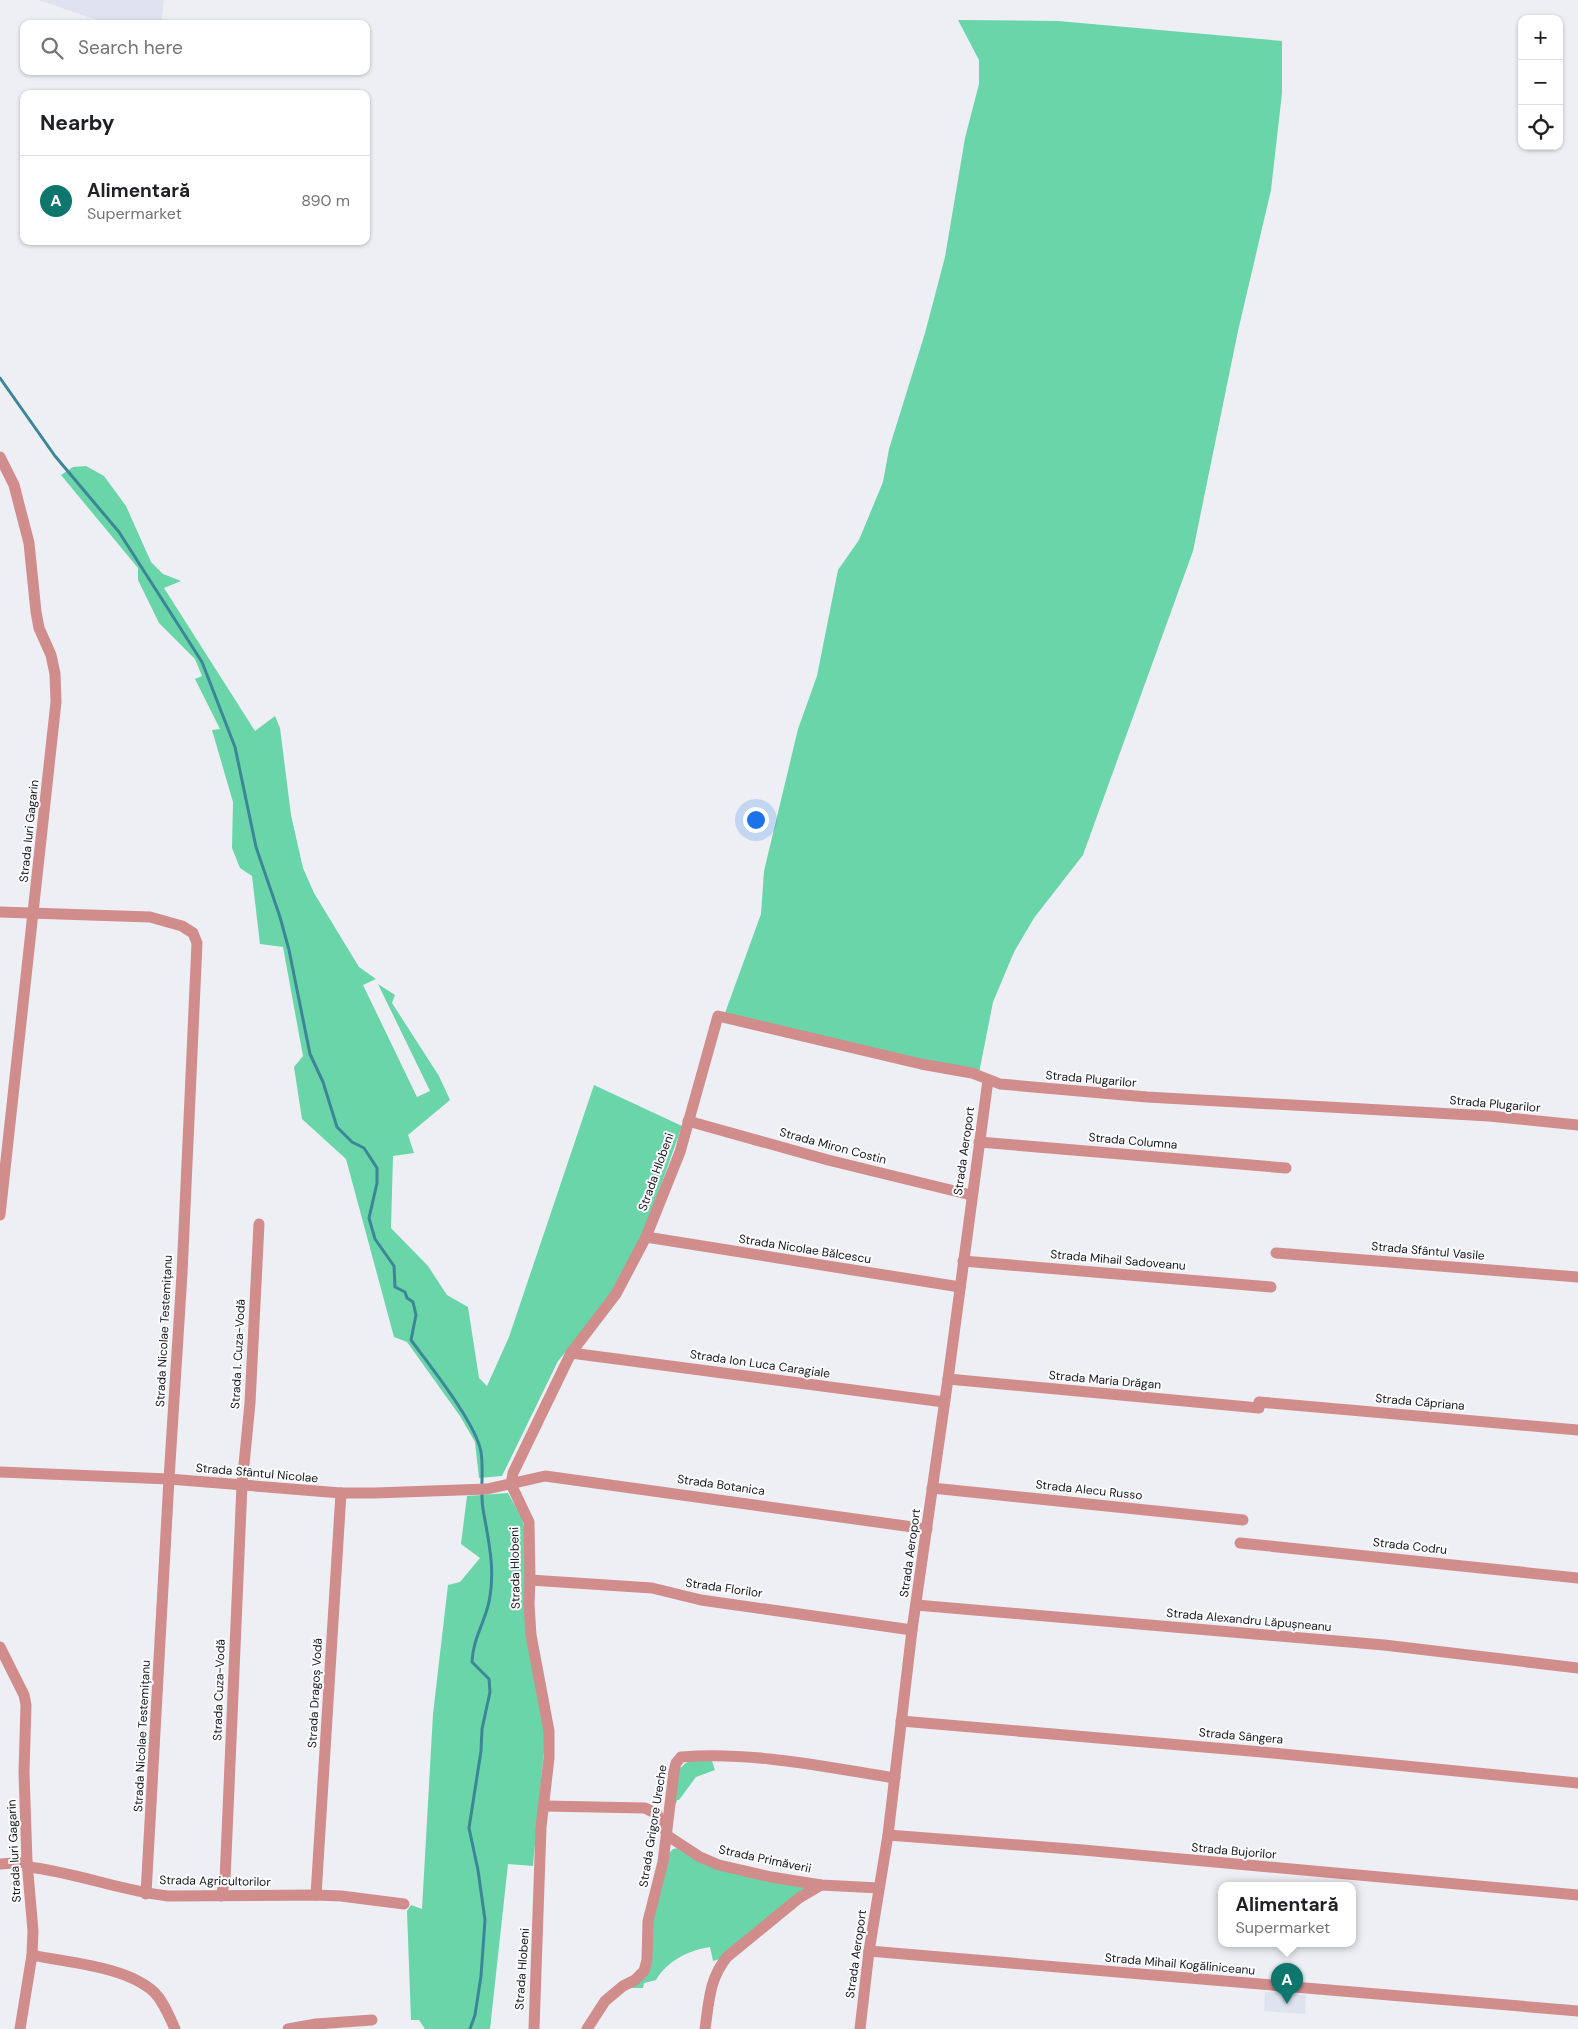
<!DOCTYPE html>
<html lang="en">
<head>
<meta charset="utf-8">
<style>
	:root { --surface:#fff; --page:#f2f2f2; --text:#202124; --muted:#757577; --line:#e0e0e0; --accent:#0f766e }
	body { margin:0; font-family:"DM Sans",sans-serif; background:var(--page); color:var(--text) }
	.controls { position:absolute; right:15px; top:15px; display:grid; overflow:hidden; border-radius:10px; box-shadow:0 1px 4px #0004 }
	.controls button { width:45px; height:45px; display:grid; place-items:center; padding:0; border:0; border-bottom:1px solid var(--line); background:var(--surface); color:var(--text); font:25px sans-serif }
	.you { position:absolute; left:755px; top:819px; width:18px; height:18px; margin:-12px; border:4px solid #fff; border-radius:50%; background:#1a73e8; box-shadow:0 0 0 8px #1a73e833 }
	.badge { display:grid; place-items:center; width:32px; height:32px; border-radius:50%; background:var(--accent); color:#fff; font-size:16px; font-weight:700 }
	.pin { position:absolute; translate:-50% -41px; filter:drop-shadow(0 1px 2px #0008) }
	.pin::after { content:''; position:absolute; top:26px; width:18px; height:15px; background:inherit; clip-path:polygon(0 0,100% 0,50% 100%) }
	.popup { position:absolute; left:1218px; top:1882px; width:138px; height:65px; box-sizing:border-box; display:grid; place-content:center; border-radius:10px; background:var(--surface); filter:drop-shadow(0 1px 4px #0005); font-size:16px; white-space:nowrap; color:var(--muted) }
	.popup b { font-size:19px; color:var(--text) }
	.popup::after { content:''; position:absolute; left:50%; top:100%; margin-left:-10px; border:10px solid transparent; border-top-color:var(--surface) }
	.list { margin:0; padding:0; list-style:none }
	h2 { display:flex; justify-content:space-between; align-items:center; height:65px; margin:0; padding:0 20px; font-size:21px }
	h2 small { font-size:16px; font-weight:400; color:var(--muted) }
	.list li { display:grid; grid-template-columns:32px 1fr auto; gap:15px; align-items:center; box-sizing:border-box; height:90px; padding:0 20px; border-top:1px solid var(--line) }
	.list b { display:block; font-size:19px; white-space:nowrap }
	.list p { margin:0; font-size:16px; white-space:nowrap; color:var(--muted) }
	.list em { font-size:16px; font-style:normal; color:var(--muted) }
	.icon { flex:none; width:28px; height:28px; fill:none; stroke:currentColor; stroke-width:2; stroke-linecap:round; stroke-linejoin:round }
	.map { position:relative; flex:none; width:1578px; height:2029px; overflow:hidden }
	.search { position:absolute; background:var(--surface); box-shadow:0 1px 4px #0004; left:20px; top:20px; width:350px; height:55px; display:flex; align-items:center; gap:12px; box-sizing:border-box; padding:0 18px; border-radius:10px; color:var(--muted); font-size:19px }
	.panel { position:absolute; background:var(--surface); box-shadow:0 1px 4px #0004; left:20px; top:90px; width:350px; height:155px; border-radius:10px }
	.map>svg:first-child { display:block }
	.built { fill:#dfe3ef }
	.green { fill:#6ad5a8 }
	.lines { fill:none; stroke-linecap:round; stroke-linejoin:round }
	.stream { stroke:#3b8797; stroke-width:3 }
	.minor { stroke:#d18c8c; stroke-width:11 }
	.labels { text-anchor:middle; stroke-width:4; stroke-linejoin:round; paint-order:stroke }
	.street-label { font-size:12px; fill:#17181a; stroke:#fcfcff }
</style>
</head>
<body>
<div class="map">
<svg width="1578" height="2029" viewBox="0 0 1578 2029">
	<rect width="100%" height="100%" fill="#edeff5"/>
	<g class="built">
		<path d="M39 0H164L161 24H108Z"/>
		<path d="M1265 1992 1306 1995 1305 2014 1264 2011Z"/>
	</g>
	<g class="green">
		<path d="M958 20 1058 21 1282 41V93L1271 190 1238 331 1193 551 1083 855 1034 918 1014 952 993 1002 979 1073 725 1013 761 914 764 871 798 729 817 676 838 570 859 540 883 482 889 449 925 333 945 257 965 138 979 84V60Z"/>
		<path d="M86 466 104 476 126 506 151 562 163 574 181 581 164 588 255 731 275 716 280 728 291 815 303 868 314 893 359 967 376 979 363 985 417 1097 430 1091 378 984 395 995 392 1003 439 1076 450 1100 408 1135 414 1153 393 1156 391 1228 428 1266 447 1295 468 1307 479 1378 487 1386 509 1337 594 1085 682 1126 644 1233 614 1295 558 1361 502 1476 479 1478 475 1442 460 1416 407 1342 394 1337 346 1159 302 1119 294 1067 303 1056 283 947 260 944 252 876 240 868 232 848 233 802 212 730 220 729 195 679 202 676 195 659 159 623 138 580V568L61 475 73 467Z"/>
		<path d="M508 1493 522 1518 525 1532 545 1739 533 1866 508 1864 490 2029H425L419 2020H411L407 1911 411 1905 422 1909 433 1714 448 1585 460 1582 480 1558 461 1544 467 1496Z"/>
		<path d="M698 1758H711L715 1770 696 1777 679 1800H677L676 1804 673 1802 678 1770 686 1763Z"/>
		<path d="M678 1848 811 1887 723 1958 713 1961 710 1947C689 1950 667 1961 656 1980L644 1983 643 1988H627L646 1977 651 1919 668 1854 673 1849Z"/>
	</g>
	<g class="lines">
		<path class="stream" d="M0 378 55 456 119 532 202 662 235 747 256 847 280 917 289 950 310 1054 323 1082 337 1127 352 1142 364 1148 377 1168V1183L369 1218 375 1239 394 1266 395 1287 405 1292 407 1298 413 1302 416 1315 411 1340C430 1366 476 1423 481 1452 484 1471 480 1491 483 1509 488 1538 495 1567 490 1596 487 1620 473 1636 472 1662L489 1679 490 1692 482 1729 481 1751 469 1828 478 1870 485 1920 481 1976 475 2015 470 2029"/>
		<g class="minor">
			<path d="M0 457 14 485 29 543 36 612 39 628 51 655 55 674 56 702 0 1215"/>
			<path d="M0 912 150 917 182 926 193 933 197 943 182 1274 169 1479 146 1894"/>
			<path d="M688 1121 828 1160 971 1195"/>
			<path d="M979 1142 1286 1168"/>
			<path d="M646 1237 960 1287"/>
			<path d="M1276 1253 1578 1277"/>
			<path d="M963 1261 1271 1287"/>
			<path d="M571 1353 944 1402"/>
			<path d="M948 1379 1259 1408"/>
			<path d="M1259 1402 1578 1430"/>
			<path d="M0 1472 169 1479 341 1493H375L487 1489 545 1476 927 1529"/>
			<path d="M932 1488 1243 1520"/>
			<path d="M1240 1543 1578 1578"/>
			<path d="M530 1580 652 1588 701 1600 912 1630"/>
			<path d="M916 1605 1384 1645 1578 1668"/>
			<path d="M0 1647 24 1695 26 1705 24 1772 27 1862 33 1931 32 1955 20 2029"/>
			<path d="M901 1721 1262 1752 1578 1783"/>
			<path d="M545 1806 645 1808 657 1814 668 1836 700 1857 719 1865 771 1877 821 1885 879 1888"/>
			<path d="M888 1835 1083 1850 1578 1895"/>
			<path d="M0 1864 27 1862"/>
			<path d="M28 1867C75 1872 121 1891 168 1896L316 1895 341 1896 404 1904"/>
			<path d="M316 1895 341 1493"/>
			<path d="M221 1896 225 1880 242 1485 250 1403 259 1224"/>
			<path d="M869 1951 1578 2011"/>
			<path d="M32 1955C68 1963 126 1966 154 1992 164 2002 169 2016 175 2029"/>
			<path d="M288 2029 316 2024 372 2020"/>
			<path d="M534 2029 541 1827 549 1758V1731L531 1635 529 1604 530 1580 529 1522 511 1484 513 1473 571 1353 616 1294 646 1237 680 1152 718 1016 921 1064 972 1073 1000 1084 1147 1097 1489 1116 1578 1125"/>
			<path d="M587 2029 605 2001 623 1986 635 1980 644 1971 647 1960 648 1921 663 1862 674 1771 676 1763 681 1757C752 1751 825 1767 895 1778"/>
			<path d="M705 2029C709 2002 709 1979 727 1957L799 1898 821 1885"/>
			<path d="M860 2029 869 1951 888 1835 912 1630 948 1379 988 1080"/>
		</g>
	</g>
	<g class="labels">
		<g class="street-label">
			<text transform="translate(29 831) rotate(-84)" y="4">Strada Iuri Gagarin</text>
			<text transform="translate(1091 1079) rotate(5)" y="4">Strada Plugarilor</text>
			<text transform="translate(1495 1104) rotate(5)" y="4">Strada Plugarilor</text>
			<text transform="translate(1133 1141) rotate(5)" y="4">Strada Columna</text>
			<text transform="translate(833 1146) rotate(15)" y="4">Strada Miron Costin</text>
			<text transform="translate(964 1151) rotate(-82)" y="4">Strada Aeroport</text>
			<text transform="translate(656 1172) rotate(-70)" y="4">Strada Hlobeni</text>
			<text transform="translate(805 1249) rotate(9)" y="4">Strada Nicolae Bălcescu</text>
			<text transform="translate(1428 1251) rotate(5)" y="4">Strada Sfântul Vasile</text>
			<text transform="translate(1118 1260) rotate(5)" y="4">Strada Mihail Sadoveanu</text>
			<text transform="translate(164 1331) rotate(-87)" y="4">Strada Nicolae Testemițanu</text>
			<text transform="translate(238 1354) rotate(-87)" y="4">Strada I. Cuza-Vodă</text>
			<text transform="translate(760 1364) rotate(8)" y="4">Strada Ion Luca Caragiale</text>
			<text transform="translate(1105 1380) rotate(5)" y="4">Strada Maria Drăgan</text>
			<text transform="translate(1420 1402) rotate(5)" y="4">Strada Căpriana</text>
			<text transform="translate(257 1473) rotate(5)" y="4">Strada Sfântul Nicolae</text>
			<text transform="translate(721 1485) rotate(8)" y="4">Strada Botanica</text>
			<text transform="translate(1089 1490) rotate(6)" y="4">Strada Alecu Russo</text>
			<text transform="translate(1410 1546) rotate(6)" y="4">Strada Codru</text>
			<text transform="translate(910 1553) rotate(-82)" y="4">Strada Aeroport</text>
			<text transform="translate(515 1568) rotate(-91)" y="4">Strada Hlobeni</text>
			<text transform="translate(724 1588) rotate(8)" y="4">Strada Florilor</text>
			<text transform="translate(1249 1620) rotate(5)" y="4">Strada Alexandru Lăpușneanu</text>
			<text transform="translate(219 1690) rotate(-88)" y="4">Strada Cuza-Vodă</text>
			<text transform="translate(315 1693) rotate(-87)" y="4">Strada Dragoș Vodă</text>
			<text transform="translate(142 1736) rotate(-87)" y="4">Strada Nicolae Testemițanu</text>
			<text transform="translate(1241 1736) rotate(5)" y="4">Strada Sângera</text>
			<text transform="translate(653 1826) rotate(-81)" y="4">Strada Grigore Ureche</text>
			<text transform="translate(14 1851) rotate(-93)" y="4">Strada Iuri Gagarin</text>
			<text transform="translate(1234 1851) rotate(5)" y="4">Strada Bujorilor</text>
			<text transform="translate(765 1859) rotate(12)" y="4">Strada Primăverii</text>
			<text transform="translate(215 1881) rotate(1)" y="4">Strada Agricultorilor</text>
			<text transform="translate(856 1954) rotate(-82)" y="4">Strada Aeroport</text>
			<text transform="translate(1180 1964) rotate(5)" y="4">Strada Mihail Kogăliniceanu</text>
			<text transform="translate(522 1969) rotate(-86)" y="4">Strada Hlobeni</text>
		</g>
	</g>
</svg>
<div class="controls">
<button>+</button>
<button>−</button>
<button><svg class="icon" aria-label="locate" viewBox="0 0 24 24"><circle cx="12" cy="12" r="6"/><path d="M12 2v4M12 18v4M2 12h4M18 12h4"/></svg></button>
</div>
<div class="you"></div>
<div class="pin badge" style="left:1287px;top:2004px">A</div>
<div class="popup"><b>Alimentară</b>Supermarket</div>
<div class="search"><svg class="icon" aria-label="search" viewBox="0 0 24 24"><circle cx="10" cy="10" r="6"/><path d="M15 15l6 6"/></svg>Search here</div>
<section class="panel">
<h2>Nearby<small></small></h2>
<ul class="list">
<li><span class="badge">A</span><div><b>Alimentară</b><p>Supermarket</p></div><em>890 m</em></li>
</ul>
</section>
</div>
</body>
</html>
